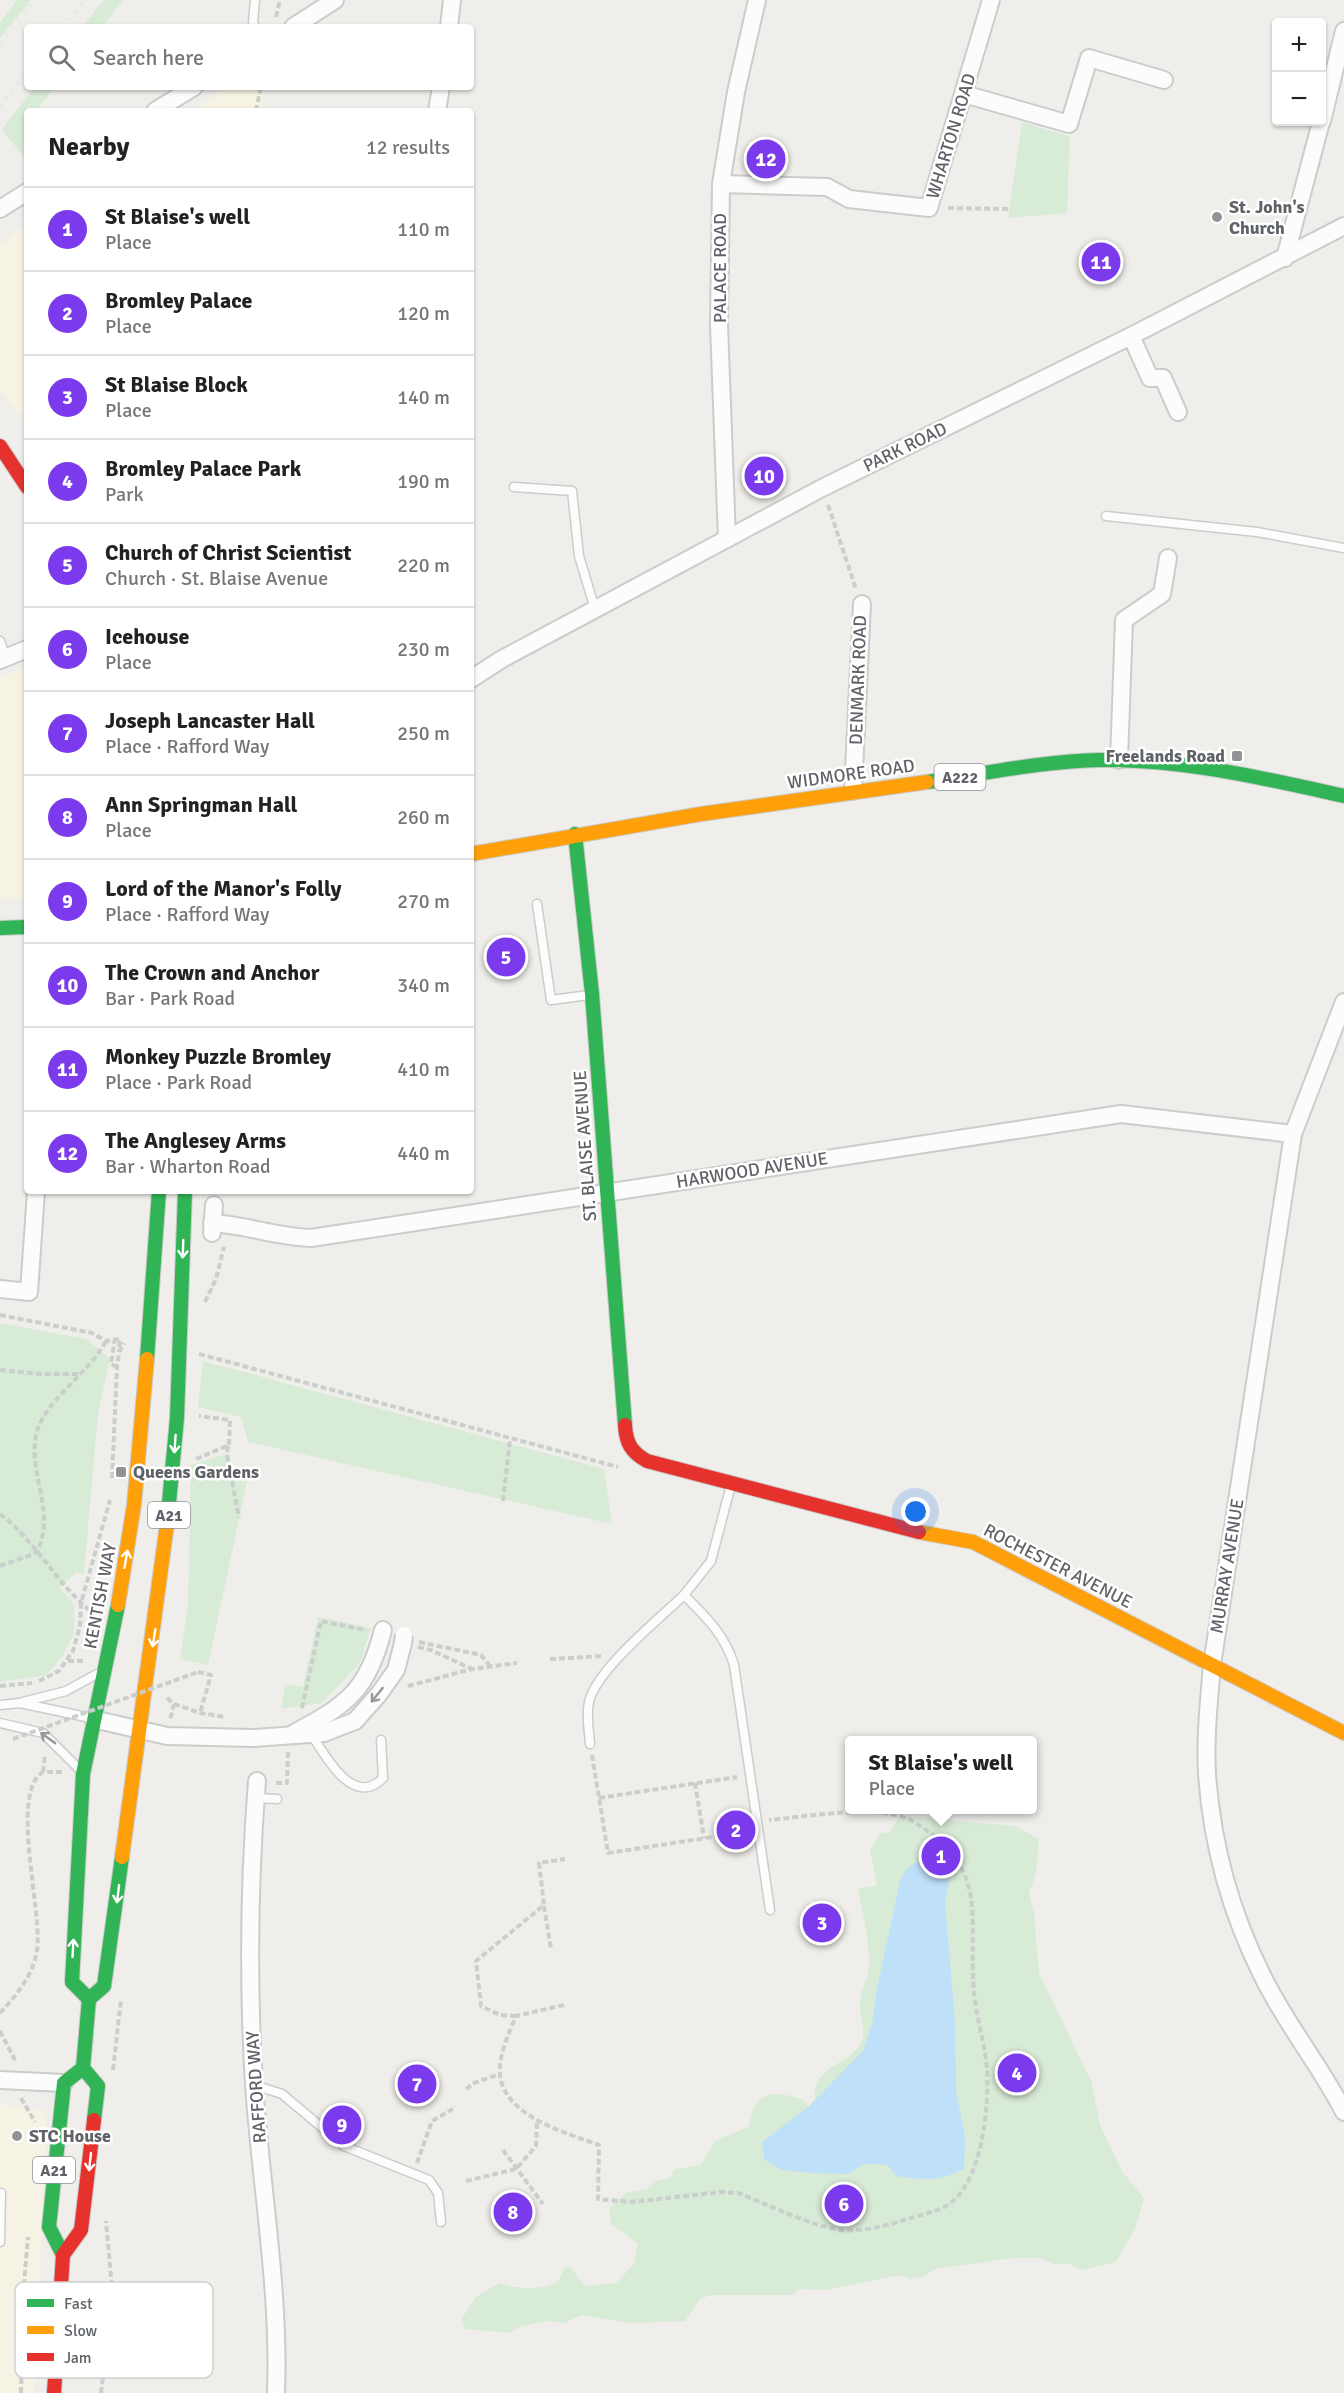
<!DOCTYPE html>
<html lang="en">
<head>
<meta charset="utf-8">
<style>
	:root { --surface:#fff; --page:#f2f2f2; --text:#222; --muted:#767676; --line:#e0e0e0; --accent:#7c3aed }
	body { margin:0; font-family:Signika,sans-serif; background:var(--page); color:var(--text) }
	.controls { position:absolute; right:18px; top:18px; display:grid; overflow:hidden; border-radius:6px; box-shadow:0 2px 4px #0004 }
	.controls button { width:54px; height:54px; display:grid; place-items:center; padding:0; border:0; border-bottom:2px solid var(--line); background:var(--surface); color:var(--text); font:30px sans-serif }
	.you { position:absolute; left:916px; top:1512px; width:21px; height:21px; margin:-15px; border:4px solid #fff; border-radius:50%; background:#1a73e8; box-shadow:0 0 0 9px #1a73e833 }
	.badge { display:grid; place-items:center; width:39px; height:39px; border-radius:50%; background:var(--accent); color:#fff; font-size:20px; font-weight:700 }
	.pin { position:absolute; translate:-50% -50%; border:3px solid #fff; box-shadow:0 2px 6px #0006 }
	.popup { position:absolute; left:845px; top:1736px; width:192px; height:78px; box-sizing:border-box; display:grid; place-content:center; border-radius:6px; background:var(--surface); filter:drop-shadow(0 2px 4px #0005); font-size:20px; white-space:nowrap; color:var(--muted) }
	.popup b { font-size:22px; color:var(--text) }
	.popup::after { content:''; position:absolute; left:50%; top:100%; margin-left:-12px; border:12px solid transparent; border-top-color:var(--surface) }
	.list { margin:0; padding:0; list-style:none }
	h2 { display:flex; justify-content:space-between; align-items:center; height:78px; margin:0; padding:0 24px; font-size:26px }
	h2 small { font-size:20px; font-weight:400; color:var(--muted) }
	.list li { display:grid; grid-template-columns:39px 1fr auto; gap:18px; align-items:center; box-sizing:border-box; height:84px; padding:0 24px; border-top:2px solid var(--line) }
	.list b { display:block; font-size:22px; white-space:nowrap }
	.list p { margin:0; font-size:20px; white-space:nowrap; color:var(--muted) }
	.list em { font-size:20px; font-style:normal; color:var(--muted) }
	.icon { flex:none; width:33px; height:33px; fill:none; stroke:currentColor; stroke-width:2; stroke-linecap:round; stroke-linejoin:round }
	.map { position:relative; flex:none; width:1344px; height:2393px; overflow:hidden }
	.search { position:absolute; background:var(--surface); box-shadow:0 2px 4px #0004; left:24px; top:24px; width:450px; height:66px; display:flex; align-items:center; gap:15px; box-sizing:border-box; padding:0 21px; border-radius:6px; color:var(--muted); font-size:22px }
	.panel { position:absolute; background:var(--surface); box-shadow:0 2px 4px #0004; left:24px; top:108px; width:450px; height:1086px; border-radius:6px }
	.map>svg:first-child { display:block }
	.commercial { fill:#f7f3e4 }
	.green { fill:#d8ebd6 }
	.water { fill:#bfe0f9 }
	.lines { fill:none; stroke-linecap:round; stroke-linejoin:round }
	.lane-casing { stroke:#cbcccc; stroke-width:11 }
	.street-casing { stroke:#cbcccc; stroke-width:20 }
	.fast-casing { stroke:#cacacb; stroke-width:16 }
	.slow-casing { stroke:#cacacb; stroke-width:16 }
	.jam-casing { stroke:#cacacb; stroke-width:16 }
	.path { stroke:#cacfcc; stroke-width:4; stroke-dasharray:6 3; stroke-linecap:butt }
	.lane { stroke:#fdfcfc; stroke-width:8 }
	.street { stroke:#fdfcfc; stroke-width:16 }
	.fast { stroke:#30b455; stroke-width:14 }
	.slow { stroke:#ff9f0a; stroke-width:14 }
	.jam { stroke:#e5322d; stroke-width:14 }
	.rail { stroke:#e4e4e4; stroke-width:4.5; stroke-dasharray:1.5 8; stroke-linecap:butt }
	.street-bridge-casing { stroke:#cbcccc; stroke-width:20; stroke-linecap:butt }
	.path-bridge { stroke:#cacfcc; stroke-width:4; stroke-dasharray:6 3; stroke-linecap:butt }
	.street-bridge { stroke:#fdfcfc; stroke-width:16 }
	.oneway { stroke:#fff }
	.oneway2 { stroke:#96999c }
	.poi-dot { fill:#919496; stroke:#fff; stroke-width:2 }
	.labels { text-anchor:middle; stroke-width:5; stroke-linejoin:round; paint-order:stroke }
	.shield { fill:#fff; stroke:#8f9295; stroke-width:1.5 }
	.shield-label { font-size:16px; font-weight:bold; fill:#5f6368 }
	.street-label { font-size:18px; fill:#5f6368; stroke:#fff }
	.poi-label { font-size:18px; font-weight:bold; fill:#5f6368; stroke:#fff; text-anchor:start }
	.key { fill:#fff; stroke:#cfd0d2; stroke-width:1.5 }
	.key-label { font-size:16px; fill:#5f6368 }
</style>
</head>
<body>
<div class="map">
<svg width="1344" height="2393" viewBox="0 0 1344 2393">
	<rect width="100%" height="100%" fill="#efeeea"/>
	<g class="commercial">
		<path d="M227 87H265L261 111H192Z"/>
		<path d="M27 226V423L0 390V244Z"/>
		<path d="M27 667V899H0V678Z"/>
		<path d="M0 2104 47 2112 34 2393H0Z"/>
	</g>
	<g class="green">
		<path d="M17 0H31L0 38V23Z"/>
		<path d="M104 0H123L102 27H82Z"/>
		<path d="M35 87H55L36 111H27V152L24 157 2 129Z"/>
		<path d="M1022 122 1070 137 1067 213 1008 218Z"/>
		<path d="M0 1323 86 1339 110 1359 98 1413 84 1574 76 1572 60 1588 74 1605V1634L62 1657 46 1675 0 1682Z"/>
		<path d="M203 1361 604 1469 612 1524 248 1442 241 1417 198 1407Z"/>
		<path d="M227 1454 233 1481H247L208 1665 180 1659 188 1605 191 1465Z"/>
		<path d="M318 1617 371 1628 360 1663 322 1703 281 1709 285 1684 303 1687Z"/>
		<path d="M900 1816 1015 1826 1039 1839 1036 1873 1029 1893 1034 1913 1039 1973 1091 2081 1100 2125 1122 2171 1144 2199 1135 2229 1116 2262 1081 2270 1069 2264H1054L1040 2258H1013L935 2269 925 2276 910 2279 900 2275 826 2290 800 2289 792 2295H711L700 2299 685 2321 630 2323 581 2315 565 2323 547 2321 519 2327 510 2333 465 2329 462 2318 477 2296 500 2283C512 2289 547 2290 557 2282 560 2279 562 2273 564 2269L570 2267 585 2286 616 2283 634 2264 638 2244 611 2224 609 2208 627 2192 646 2190 656 2181 669 2178 675 2169 701 2165 715 2141 749 2127C751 2121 751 2113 754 2108 764 2086 789 2095 806 2101L811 2112 810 2130 790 2150 797 2156 836 2164 865 2151 898 2154 928 2170 942 2172 951 2164 956 2154 945 2052 948 2035 941 1992 946 1965 943 1956 944 1938 940 1925 941 1881 935 1873 920 1878 906 1911 893 1963 901 2001 900 2013 876 2078 845 2101 835 2106H817C803 2067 853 2065 862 2041 867 2027 858 2014 860 2000 862 1988 870 1973 869 1961 869 1937 862 1911 858 1888L877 1886 870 1850 880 1833 890 1832Z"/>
	</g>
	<path class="water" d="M934 1860 943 1864 949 1881 945 1903 955 2022 956 2090 965 2137 964 2169C934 2183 927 2180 896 2176L888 2165 864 2164 848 2174 811 2173 782 2170 764 2159 762 2142 808 2107 863 2051 873 2020 876 1993 900 1881C907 1864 916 1861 934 1860Z"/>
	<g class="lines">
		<defs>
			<g id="lane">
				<path d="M255 0 253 22 255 27"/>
				<path d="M514 487 572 491 579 556 595 609"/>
				<path d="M1106 516 1257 532 1344 548"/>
				<path d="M0 641 6 658"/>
				<path d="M537 904 551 1000 589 995"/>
				<path d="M684 1595 711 1561 731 1485"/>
				<path d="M23 1702 66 1691 97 1674"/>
				<path d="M0 1705 20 1703 91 1718"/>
				<path d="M0 1723 43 1733 79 1769"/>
				<path d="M311 1734C325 1755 353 1809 383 1778L381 1740"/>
				<path d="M590 1744C589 1730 586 1716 589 1702 596 1670 659 1619 684 1595 706 1617 725 1635 734 1665L770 1910"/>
				<path d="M256 1798 277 1799"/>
				<path d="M254 2085 282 2094 344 2146 429 2180 438 2193 441 2222"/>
				<path d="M0 2242 1 2193"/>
			</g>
			<g id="street">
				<path d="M293 27 335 0"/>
				<path d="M449 27 452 0"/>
				<path d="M964 94 1069 124 1089 58 1164 80"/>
				<path d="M155 111 194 87"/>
				<path d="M437 111 441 87"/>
				<path d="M1322 121 1344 31"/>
				<path d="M721 184 827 187 849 199 929 208 991 0"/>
				<path d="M0 209 27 192"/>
				<path d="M1285 258 1321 122"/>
				<path d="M1131 336 1150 378H1163L1178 412"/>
				<path d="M727 539 719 325 721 184 736 92 757 0"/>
				<path d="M0 660 27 649"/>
				<path d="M471 679 502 659 822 488 1131 336 1344 226"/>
				<path d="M1119 760 1124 620 1162 594 1168 558"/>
				<path d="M853 791 862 604"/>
				<path d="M1344 1002 1293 1134 1212 1665C1209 1701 1205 1738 1207 1774 1212 1844 1231 1913 1262 1975 1285 2023 1320 2065 1344 2112"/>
				<path d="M212 1223C246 1225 277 1237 311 1238L1121 1114 1293 1134"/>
				<path d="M212 1233 214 1205"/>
				<path d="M0 1289 29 1292 36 1191"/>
				<path d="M93 1719 167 1736 253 1738 324 1733 355 1721 379 1694 396 1670 403 1643"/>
				<path d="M294 1733C347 1705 368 1690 383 1630"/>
				<path d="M257 1781C249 1882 248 1985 254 2085 261 2187 280 2291 276 2393"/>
				<path d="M0 2080 64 2083"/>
			</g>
			<g id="fast">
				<path d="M927 782C984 774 1042 761 1100 760 1182 759 1264 778 1344 796"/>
				<path d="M575 834 592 994 625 1425"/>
				<path d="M0 928 27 927"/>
				<path d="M147 1359 159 1191"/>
				<path d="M167 1524 177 1418 185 1191"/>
				<path d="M89 1999 72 1982 83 1774 118 1605"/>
				<path d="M94 2120 98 2086 83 2068 89 1999 104 1986 122 1857"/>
				<path d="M63 2255 49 2227 64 2083 83 2068"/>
			</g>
			<g id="slow">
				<path d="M471 854 701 814 927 782"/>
				<path d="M919 1532 973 1542 1344 1733"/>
				<path d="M118 1605 134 1505 147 1359"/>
				<path d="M122 1857 167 1524"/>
			</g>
			<g id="jam">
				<path d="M0 446 27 487"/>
				<path d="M625 1425C626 1443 631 1452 647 1461L919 1532"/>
				<path d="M54 2393 63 2255 81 2230 94 2120"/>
			</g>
		</defs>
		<use href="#lane" class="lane-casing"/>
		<use href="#street" class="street-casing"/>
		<use href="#fast" class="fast-casing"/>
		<use href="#slow" class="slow-casing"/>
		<use href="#jam" class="jam-casing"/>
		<g class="path">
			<path d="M276 17 280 0"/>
			<path d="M256 111 261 87"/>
			<path d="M948 208 1010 209"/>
			<path d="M828 505 856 589"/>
			<path d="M205 1302 216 1279 224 1247"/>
			<path d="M0 1315 92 1333 106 1341 120 1339 119 1351"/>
			<path d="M115 1338 111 1364 117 1367"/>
			<path d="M199 1354 618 1467"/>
			<path d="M0 1370 40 1374H79"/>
			<path d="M228 1446 227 1454 239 1518"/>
			<path d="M196 1459 229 1445 230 1420 199 1416"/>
			<path d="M112 1478 117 1367 119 1352 124 1343"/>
			<path d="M503 1501 510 1440"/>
			<path d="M0 1514C36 1541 57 1585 93 1613"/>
			<path d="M0 1566 36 1553C58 1513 26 1472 37 1431 46 1400 91 1371 106 1341"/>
			<path d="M419 1642 481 1655 490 1666"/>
			<path d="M418 1647 431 1650 472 1669"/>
			<path d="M550 1659 603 1656"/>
			<path d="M68 1661H85"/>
			<path d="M198 1672 211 1675 200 1713"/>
			<path d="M39 1681 59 1671 73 1651 80 1626 81 1603 110 1500"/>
			<path d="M0 1686 32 1683"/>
			<path d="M408 1686 472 1669 517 1663"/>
			<path d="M167 1698 174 1704 170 1720"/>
			<path d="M174 1704 200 1713 225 1717"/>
			<path d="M302 1708 321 1621 365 1630"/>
			<path d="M592 1755 608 1853 745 1832"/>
			<path d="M43 1772 45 1755"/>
			<path d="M276 1783H287L288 1752"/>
			<path d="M695 1783 704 1838"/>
			<path d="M599 1798 737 1777"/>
			<path d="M544 1906 551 1949"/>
			<path d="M564 2005 516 2016C509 2033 498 2056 500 2075 505 2117 567 2133 599 2145L598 2199 632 2202 721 2192 738 2193C767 2204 811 2226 841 2230 865 2232 888 2225 911 2218 922 2214 936 2212 946 2206 983 2184 989 2107 987 2068 985 2046 978 2023 975 2001 965 1922 996 1870 912 1821 882 1803 805 1817 769 1820"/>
			<path d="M0 2013C16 1996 34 1974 37 1950 43 1913 9 1792 43 1772H62"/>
			<path d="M516 2016 500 2015 481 2006 476 1961 544 1905 539 1863 565 1859"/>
			<path d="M0 2031 16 2062"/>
			<path d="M113 2070 121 2000"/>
			<path d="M466 2089 474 2083 500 2074"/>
			<path d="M21 2098 35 2122"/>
			<path d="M503 2150 543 2204"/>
			<path d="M417 2163 432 2121 456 2107"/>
			<path d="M466 2181 516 2169 536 2146 537 2120"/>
			<path d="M21 2393 23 2296 28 2237"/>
			<path d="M101 2393 113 2299 106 2221"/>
		</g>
		<use href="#lane" class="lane"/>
		<use href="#street" class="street"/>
		<use href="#fast" class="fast"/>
		<use href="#slow" class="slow"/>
		<use href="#jam" class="jam"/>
		<g class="rail">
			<path d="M63 27 84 0"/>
			<path d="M0 43 35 0"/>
			<path d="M0 106 27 72"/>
		</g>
		<defs>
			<path id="street-bridge" d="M403 1643 404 1635"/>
		</defs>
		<use href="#street-bridge" class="street-bridge-casing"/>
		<path class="path-bridge" d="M13 1739 198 1672"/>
		<use href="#street-bridge" class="street-bridge"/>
	</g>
	<defs><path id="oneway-shaft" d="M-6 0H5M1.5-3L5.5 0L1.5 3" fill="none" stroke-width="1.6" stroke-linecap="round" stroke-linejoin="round" transform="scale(1.5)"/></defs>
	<g class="oneway">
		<use href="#oneway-shaft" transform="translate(183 1249) rotate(92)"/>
		<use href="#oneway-shaft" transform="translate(175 1444) rotate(94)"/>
		<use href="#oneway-shaft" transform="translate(126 1559) rotate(-80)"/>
		<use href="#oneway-shaft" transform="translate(154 1638) rotate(99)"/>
		<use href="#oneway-shaft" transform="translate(118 1894) rotate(97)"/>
		<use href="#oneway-shaft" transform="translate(73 1948) rotate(-87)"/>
		<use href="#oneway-shaft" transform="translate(90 2162) rotate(96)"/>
	</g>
	<g class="oneway2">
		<use href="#oneway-shaft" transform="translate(377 1695) rotate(129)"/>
		<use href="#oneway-shaft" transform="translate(48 1738) rotate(-144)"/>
	</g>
	<g class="poi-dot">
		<circle cx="1217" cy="217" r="6"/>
		<rect x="1231" y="750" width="12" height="12" rx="3"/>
		<rect x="115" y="1466" width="12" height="12" rx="3"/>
		<circle cx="17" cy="2136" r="6"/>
	</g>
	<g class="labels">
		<g class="shield">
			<rect x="934.5" y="764" width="51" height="26" rx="4.5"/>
			<rect x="148" y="1502" width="42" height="26" rx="4.5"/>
			<rect x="33" y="2157" width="42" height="26" rx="4.5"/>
		</g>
		<g class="shield-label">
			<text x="960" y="783">A222</text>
			<text x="169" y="1521">A21</text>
			<text x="54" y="2176">A21</text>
		</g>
		<g class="street-label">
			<text transform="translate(951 136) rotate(-73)" y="6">WHARTON ROAD</text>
			<text transform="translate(720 268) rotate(-90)" y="6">PALACE ROAD</text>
			<text transform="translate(905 447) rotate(-26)" y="6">PARK ROAD</text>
			<text transform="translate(858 680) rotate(-88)" y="6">DENMARK ROAD</text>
			<text transform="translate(851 774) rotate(-8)" y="6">WIDMORE ROAD</text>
			<text transform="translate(585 1146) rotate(-94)" y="6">ST. BLAISE AVENUE</text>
			<text transform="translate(752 1170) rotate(-9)" y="6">HARWOOD AVENUE</text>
			<text transform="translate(1058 1566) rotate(27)" y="6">ROCHESTER AVENUE</text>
			<text transform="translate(1227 1566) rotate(-81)" y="6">MURRAY AVENUE</text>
			<text transform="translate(100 1596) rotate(-79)" y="6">KENTISH WAY</text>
			<text transform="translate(256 2087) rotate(-94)" y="6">RAFFORD WAY</text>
		</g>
		<g class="poi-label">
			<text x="1229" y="213">St. John's<tspan x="1229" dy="21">Church</tspan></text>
			<text x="1225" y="762" text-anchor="end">Freelands Road</text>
			<text x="133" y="1478">Queens Gardens</text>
			<text x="29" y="2142">STC House</text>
		</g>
	</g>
	<rect x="15" y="2282" width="198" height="96" rx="9" class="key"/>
	<rect x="27" y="2299" width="27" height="8" fill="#30b455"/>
	<rect x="27" y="2326" width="27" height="8" fill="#ff9f0a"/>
	<rect x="27" y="2353" width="27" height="8" fill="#e5322d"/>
	<g class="key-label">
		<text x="64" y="2309">Fast</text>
		<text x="64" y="2336">Slow</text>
		<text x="64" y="2363">Jam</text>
	</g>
</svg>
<div class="controls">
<button>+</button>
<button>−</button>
</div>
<div class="you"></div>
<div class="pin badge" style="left:941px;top:1856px">1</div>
<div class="popup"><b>St Blaise's well</b>Place</div>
<div class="pin badge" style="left:736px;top:1830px">2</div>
<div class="pin badge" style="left:822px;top:1923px">3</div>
<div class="pin badge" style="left:1017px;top:2073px">4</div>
<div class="pin badge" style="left:506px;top:957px">5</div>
<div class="pin badge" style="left:844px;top:2204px">6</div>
<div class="pin badge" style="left:417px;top:2084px">7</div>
<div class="pin badge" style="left:513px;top:2212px">8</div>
<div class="pin badge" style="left:342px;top:2125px">9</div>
<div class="pin badge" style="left:764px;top:476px">10</div>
<div class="pin badge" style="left:1101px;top:262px">11</div>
<div class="pin badge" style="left:766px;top:159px">12</div>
<div class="search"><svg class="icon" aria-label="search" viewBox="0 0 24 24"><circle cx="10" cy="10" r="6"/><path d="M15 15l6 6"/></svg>Search here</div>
<section class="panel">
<h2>Nearby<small>12 results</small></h2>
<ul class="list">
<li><span class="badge">1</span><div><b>St Blaise's well</b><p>Place</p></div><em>110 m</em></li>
<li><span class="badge">2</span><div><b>Bromley Palace</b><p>Place</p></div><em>120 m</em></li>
<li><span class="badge">3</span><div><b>St Blaise Block</b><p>Place</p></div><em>140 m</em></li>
<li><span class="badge">4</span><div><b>Bromley Palace Park</b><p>Park</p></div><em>190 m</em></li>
<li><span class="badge">5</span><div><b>Church of Christ Scientist</b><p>Church · St. Blaise Avenue</p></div><em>220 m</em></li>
<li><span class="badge">6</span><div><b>Icehouse</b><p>Place</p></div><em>230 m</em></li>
<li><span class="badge">7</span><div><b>Joseph Lancaster Hall</b><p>Place · Rafford Way</p></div><em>250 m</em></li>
<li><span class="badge">8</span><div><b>Ann Springman Hall</b><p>Place</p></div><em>260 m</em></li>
<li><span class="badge">9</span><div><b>Lord of the Manor's Folly</b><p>Place · Rafford Way</p></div><em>270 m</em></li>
<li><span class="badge">10</span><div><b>The Crown and Anchor</b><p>Bar · Park Road</p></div><em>340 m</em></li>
<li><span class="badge">11</span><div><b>Monkey Puzzle Bromley</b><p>Place · Park Road</p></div><em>410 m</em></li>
<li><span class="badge">12</span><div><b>The Anglesey Arms</b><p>Bar · Wharton Road</p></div><em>440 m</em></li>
</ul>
</section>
</div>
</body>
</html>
